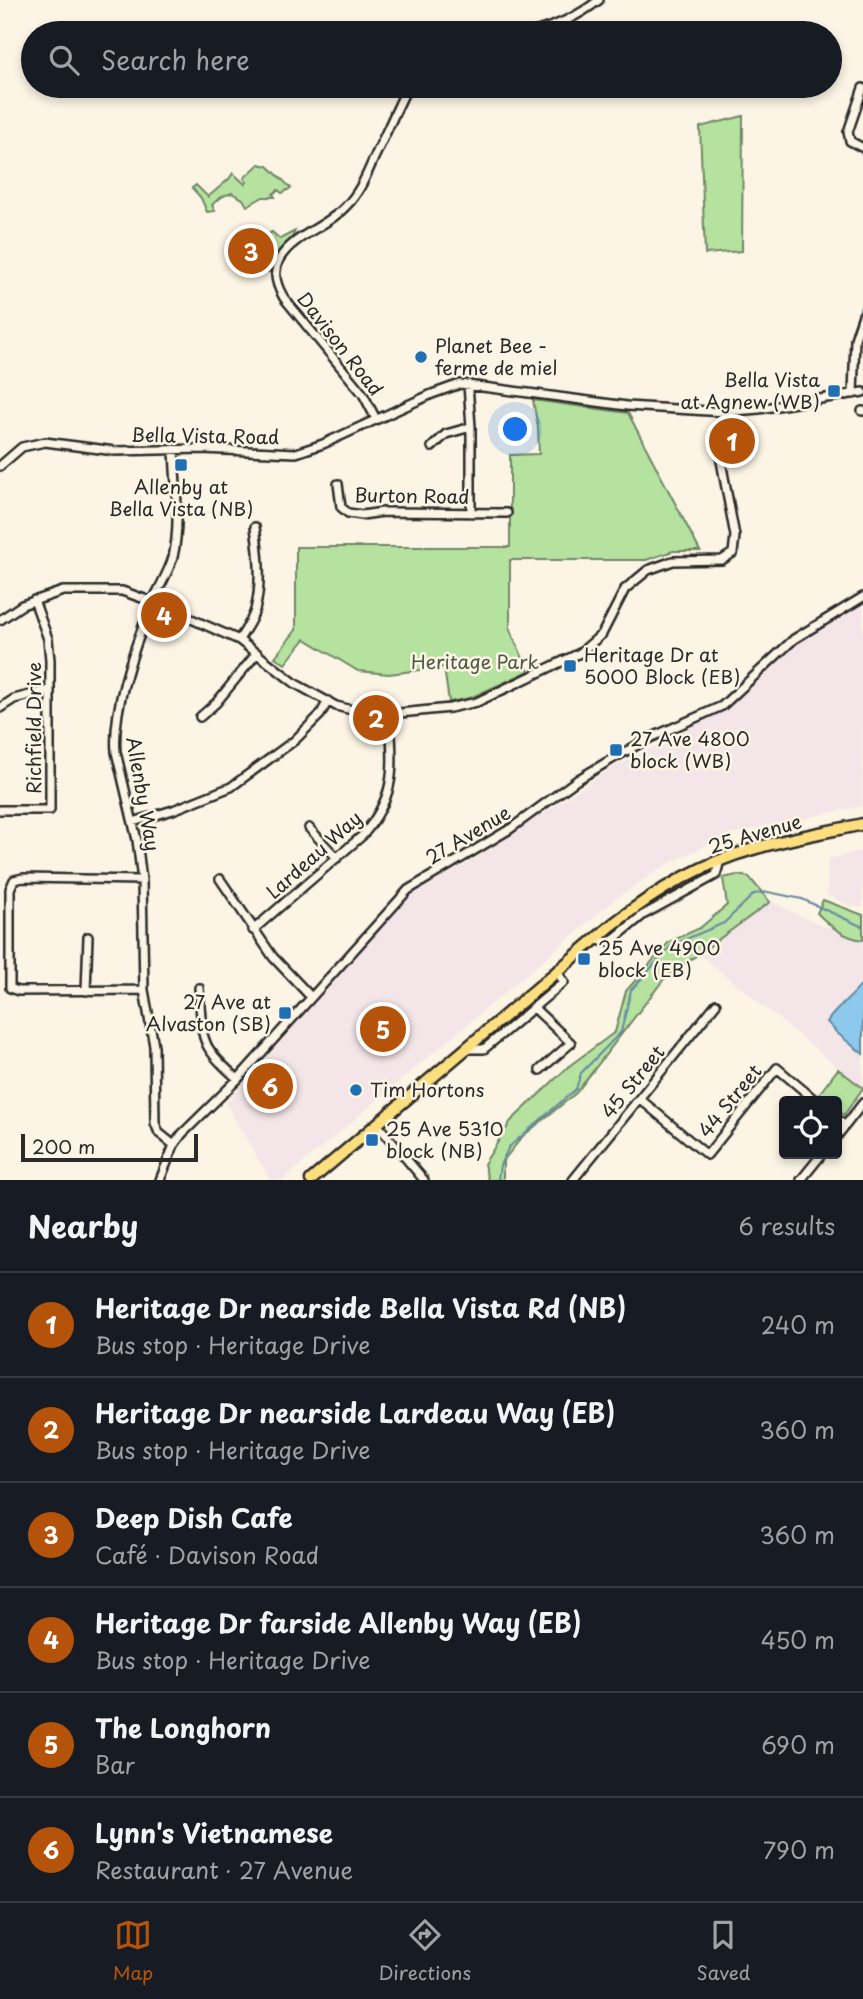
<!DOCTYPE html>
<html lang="en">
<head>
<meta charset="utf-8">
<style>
	:root { --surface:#171b24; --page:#20242c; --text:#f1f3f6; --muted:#9ea1a6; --line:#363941; --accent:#b45309 }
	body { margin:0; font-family:"Playpen Sans",sans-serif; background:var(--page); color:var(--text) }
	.controls { position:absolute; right:21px; bottom:21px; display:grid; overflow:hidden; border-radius:7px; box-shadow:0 4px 10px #0003 }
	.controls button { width:63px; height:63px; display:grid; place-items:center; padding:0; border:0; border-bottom:2px solid var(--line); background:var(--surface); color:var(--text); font:35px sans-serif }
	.scale { position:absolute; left:21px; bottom:18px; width:177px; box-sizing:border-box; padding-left:7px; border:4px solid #2b2b2b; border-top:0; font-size:19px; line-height:24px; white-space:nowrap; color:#2b2b2b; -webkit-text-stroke:5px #fcf5e5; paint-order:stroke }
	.you { position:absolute; left:516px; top:430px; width:24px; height:24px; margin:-18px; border:5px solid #fff; border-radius:50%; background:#1a73e8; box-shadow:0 0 0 10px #1a73e833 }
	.badge { display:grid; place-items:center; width:46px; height:46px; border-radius:50%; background:var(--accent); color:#fff; font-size:23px; font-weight:700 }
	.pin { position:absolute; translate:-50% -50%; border:4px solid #fff; box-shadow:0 2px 7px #0006 }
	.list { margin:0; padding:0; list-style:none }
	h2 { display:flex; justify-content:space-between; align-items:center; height:91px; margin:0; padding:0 28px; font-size:30px }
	h2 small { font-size:23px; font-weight:400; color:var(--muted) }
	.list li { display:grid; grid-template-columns:46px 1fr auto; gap:21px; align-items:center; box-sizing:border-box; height:105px; padding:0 28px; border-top:2px solid var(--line) }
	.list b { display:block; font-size:26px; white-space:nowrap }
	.list p { margin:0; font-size:23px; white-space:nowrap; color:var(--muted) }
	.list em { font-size:23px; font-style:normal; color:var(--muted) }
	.icon { flex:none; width:38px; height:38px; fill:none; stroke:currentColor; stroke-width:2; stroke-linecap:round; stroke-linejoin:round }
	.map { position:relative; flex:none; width:863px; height:1180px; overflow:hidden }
	.search { position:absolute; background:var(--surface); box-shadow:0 4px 10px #0003; left:21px; right:21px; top:21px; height:77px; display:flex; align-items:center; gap:18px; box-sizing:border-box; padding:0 24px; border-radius:38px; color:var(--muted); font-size:26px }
	.sheet { height:721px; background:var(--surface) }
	nav { display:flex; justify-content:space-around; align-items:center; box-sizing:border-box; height:98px; border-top:2px solid var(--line); background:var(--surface); font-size:19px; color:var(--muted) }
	nav a { display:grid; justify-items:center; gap:4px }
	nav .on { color:var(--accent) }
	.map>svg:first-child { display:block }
	.built { fill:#f4e6e8 }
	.green { fill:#b6e2a0; stroke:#708666; stroke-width:2 }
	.water { fill:#8cc9ec; stroke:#658a9f; stroke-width:2 }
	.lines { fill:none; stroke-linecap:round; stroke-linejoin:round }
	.stream { stroke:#658a9f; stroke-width:2 }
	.minor-casing { stroke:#2b2b2b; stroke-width:12 }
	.major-casing { stroke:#2b2b2b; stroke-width:15 }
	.minor { stroke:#fcf5e5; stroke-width:7 }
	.major { stroke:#fedf80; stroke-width:10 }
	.poi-dot { fill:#1f6fb2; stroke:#fcf5e5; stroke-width:2.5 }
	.labels { text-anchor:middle; stroke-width:5; stroke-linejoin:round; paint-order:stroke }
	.street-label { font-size:19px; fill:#2b2b2b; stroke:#fcf5e5 }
	.poi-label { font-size:19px; fill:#2b2b2b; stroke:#fcf5e5; text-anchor:start }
	.park-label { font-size:19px; fill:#4e5948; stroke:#fcf5e5 }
</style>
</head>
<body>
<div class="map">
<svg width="863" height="1180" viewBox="0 0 863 1180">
	<rect width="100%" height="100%" fill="#fcf5e5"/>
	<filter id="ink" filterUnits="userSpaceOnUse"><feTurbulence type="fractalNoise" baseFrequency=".0143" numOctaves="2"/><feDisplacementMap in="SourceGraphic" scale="14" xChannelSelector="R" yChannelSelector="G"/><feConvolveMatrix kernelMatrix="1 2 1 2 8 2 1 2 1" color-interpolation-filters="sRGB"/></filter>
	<g filter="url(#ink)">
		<!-- built -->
		<path class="built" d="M863,600V806L731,834L679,858L657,871L617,898L283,1180H270L226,1104L410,895L468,863L613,767L679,734L727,705L780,654L818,624Z
			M863,850V908L850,906L827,895L828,859Z
			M770,901L823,926L863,934V1088L699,954Z"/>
		<!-- green -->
		<path class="green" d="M743,116L742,251L705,254L700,127Z
			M259,164L268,166L291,188L282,193L278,190L273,194L275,197H263L247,206L243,199L232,193C224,195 218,198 212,205L215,211L207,212L201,198L192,188L196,185L208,197L229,179L233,173L245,184L247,182L244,178Z
			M295,231C290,246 275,252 269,272L261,270L251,262L253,259L257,261L264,253L257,246L258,239L272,232L280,239Z
			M533,400L628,413L700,551H673L646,560H510V630L529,671L470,698L449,702L444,667L389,674L358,671L305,639L285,664L275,657L296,630V547H510V455L539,454L538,428Z
			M737,875L749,877L770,902L664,979L576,1093L523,1136L503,1161V1180H488L484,1164L511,1121L569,1066L615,1032L626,991L669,942L700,928L727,905L723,878Z
			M823,900L863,915V940C843,937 831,927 817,913Z
			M838,1069L863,1088L844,1115L837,1109V1101H827L819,1094Z"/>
		<!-- water -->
		<path class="water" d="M863,982V1054L837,1033L827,1022C837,1006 854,997 863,982Z"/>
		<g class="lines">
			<!-- stream -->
			<path class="stream" d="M852,331L863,301
				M498,1180L500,1165L509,1147L576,1089L581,1073L621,1032L631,990L672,945L724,923L754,894L768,892L802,899L863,927"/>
			<!-- minor casing -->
			<g class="minor-casing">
				<path id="minor" d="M530,33C557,26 577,17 599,0
					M863,88L848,132L850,141L863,148
					M468,384L471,427V513
					M853,394L855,339L863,315
					M862,411H863
					M376,419L363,394L284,298C276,285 272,272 280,258C295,234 329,226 347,205C361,191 368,171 376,154C387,131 397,108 408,86
					M432,447L446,434L471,427
					M0,466L22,447L45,442L115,451L202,449L296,453L323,444L432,394L460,384L627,406L724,412L759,409L863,392
					M338,484L341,507L348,513L362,515L383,512L507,513
					M0,620L22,605L63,591H122L153,602L239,640L296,684L336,706L356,711L390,714L450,708L477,702L580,653L602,634L625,589L648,570L673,561L722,560L733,553L735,536L721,461L724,412
					M239,640C244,631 252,621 255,610C262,584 259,554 255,527
					M0,708L14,699L49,690
					M200,717L216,703L257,653
					M0,810H50V660L48,639L34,600
					M133,822L173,810L231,787L295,740L320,715L328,701
					M309,828L337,858
					M220,879L273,957L311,997
					M142,880L23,878L14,880L10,889V988L18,991L144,990
					M253,930L363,835C399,792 392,766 390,714
					M595,940L610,942L643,915L716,875L719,864
					M199,988C203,1039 197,1044 238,1079
					M86,991L88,937
					M533,1007L571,1043L540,1070
					M466,1049H484L564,982L557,972
					M640,1099L707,1155L777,1068L816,1101
					M837,1119L845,1126
					M377,1124L424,1180
					M837,1136L863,1103
					M174,1145L159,1133L155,1123L154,1046L144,990L142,880L137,840L116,752C112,707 136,642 153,601C159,587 169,572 173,557C181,523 175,483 174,449
					M160,1180L174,1145L182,1134L238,1079L408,890L510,829L577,780L612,759L650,738L722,706L794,639L863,597
					M573,1180L716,1004
					M801,1180L822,1154"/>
			</g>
			<!-- major casing -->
			<g class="major-casing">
				<path id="major" d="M311,1180L612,925C655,891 700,864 753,849C789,838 826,832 863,824"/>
			</g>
			<!-- minor -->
			<use href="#minor" class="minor"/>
			<!-- major -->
			<use href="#major" class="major"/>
		</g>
	</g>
	<!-- markers -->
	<g class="poi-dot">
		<circle cx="421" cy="357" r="7"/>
		<rect x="827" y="384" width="14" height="14" rx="3.5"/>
		<rect x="174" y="458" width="14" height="14" rx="3.5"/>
		<rect x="563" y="659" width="14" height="14" rx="3.5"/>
		<rect x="609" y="743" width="14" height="14" rx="3.5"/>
		<rect x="577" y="952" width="14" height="14" rx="3.5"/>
		<rect x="278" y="1006" width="14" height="14" rx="3.5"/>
		<circle cx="356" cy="1090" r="7"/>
		<rect x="365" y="1133" width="14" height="14" rx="3.5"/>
	</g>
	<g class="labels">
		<!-- street labels -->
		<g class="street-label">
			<text transform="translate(340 344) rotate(52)" y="7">Davison Road</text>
			<text transform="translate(205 436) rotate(1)" y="7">Bella Vista Road</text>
			<text transform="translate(412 496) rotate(1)" y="7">Burton Road</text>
			<text transform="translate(34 728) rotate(-90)" y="7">Richfield Drive</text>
			<text transform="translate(143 794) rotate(80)" y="7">Allenby Way</text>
			<text transform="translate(755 834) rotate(-16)" y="7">25 Avenue</text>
			<text transform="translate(468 835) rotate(-31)" y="7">27 Avenue</text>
			<text transform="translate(314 855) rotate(-42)" y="7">Lardeau Way</text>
			<text transform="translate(633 1082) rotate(-51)" y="7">45 Street</text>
			<text transform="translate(730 1101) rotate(-51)" y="7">44 Street</text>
		</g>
		<!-- poi labels -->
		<g class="poi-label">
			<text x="435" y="353">Planet Bee -<tspan x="435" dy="22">ferme de miel</tspan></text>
			<text x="820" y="387" text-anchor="end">Bella Vista<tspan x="820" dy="22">at Agnew (WB)</tspan></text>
			<text x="181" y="494" text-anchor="middle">Allenby at<tspan x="181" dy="22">Bella Vista (NB)</tspan></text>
			<text x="584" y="662">Heritage Dr at<tspan x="584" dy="22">5000 Block (EB)</tspan></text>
			<text x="630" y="746">27 Ave 4800<tspan x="630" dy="22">block (WB)</tspan></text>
			<text x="598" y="955">25 Ave 4900<tspan x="598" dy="22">block (EB)</tspan></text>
			<text x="271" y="1009" text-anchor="end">27 Ave at<tspan x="271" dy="22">Alvaston (SB)</tspan></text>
			<text x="370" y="1097">Tim Hortons</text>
			<text x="386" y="1136">25 Ave 5310<tspan x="386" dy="22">block (NB)</tspan></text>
		</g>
		<!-- park labels -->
		<g class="park-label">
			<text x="475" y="669">Heritage Park</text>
		</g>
	</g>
</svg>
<div class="controls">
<button><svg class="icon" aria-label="locate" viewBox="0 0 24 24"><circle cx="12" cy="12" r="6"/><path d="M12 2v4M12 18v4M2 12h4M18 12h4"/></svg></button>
</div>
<div class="scale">200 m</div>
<div class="you"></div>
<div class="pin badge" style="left:732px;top:441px">1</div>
<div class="pin badge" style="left:376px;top:718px">2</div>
<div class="pin badge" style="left:251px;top:251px">3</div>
<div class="pin badge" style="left:164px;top:615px">4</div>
<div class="pin badge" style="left:383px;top:1029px">5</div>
<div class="pin badge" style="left:270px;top:1086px">6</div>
<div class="search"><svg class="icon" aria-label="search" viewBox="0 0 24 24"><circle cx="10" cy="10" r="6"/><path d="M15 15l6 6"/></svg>Search here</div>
</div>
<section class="sheet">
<h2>Nearby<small>6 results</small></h2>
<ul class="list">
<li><span class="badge">1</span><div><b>Heritage Dr nearside Bella Vista Rd (NB)</b><p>Bus stop · Heritage Drive</p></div><em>240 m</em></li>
<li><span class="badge">2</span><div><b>Heritage Dr nearside Lardeau Way (EB)</b><p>Bus stop · Heritage Drive</p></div><em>360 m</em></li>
<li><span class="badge">3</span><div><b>Deep Dish Cafe</b><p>Café · Davison Road</p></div><em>360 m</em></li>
<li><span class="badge">4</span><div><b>Heritage Dr farside Allenby Way (EB)</b><p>Bus stop · Heritage Drive</p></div><em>450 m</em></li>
<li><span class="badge">5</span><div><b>The Longhorn</b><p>Bar</p></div><em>690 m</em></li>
<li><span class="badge">6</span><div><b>Lynn's Vietnamese</b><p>Restaurant · 27 Avenue</p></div><em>790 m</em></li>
</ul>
</section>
<nav>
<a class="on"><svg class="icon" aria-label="map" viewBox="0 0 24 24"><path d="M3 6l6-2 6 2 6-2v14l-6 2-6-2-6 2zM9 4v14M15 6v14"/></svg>Map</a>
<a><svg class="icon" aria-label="directions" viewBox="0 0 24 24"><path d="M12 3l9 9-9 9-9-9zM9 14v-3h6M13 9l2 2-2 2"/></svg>Directions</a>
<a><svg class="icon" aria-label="saved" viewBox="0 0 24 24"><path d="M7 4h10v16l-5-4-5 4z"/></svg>Saved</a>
</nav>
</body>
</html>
